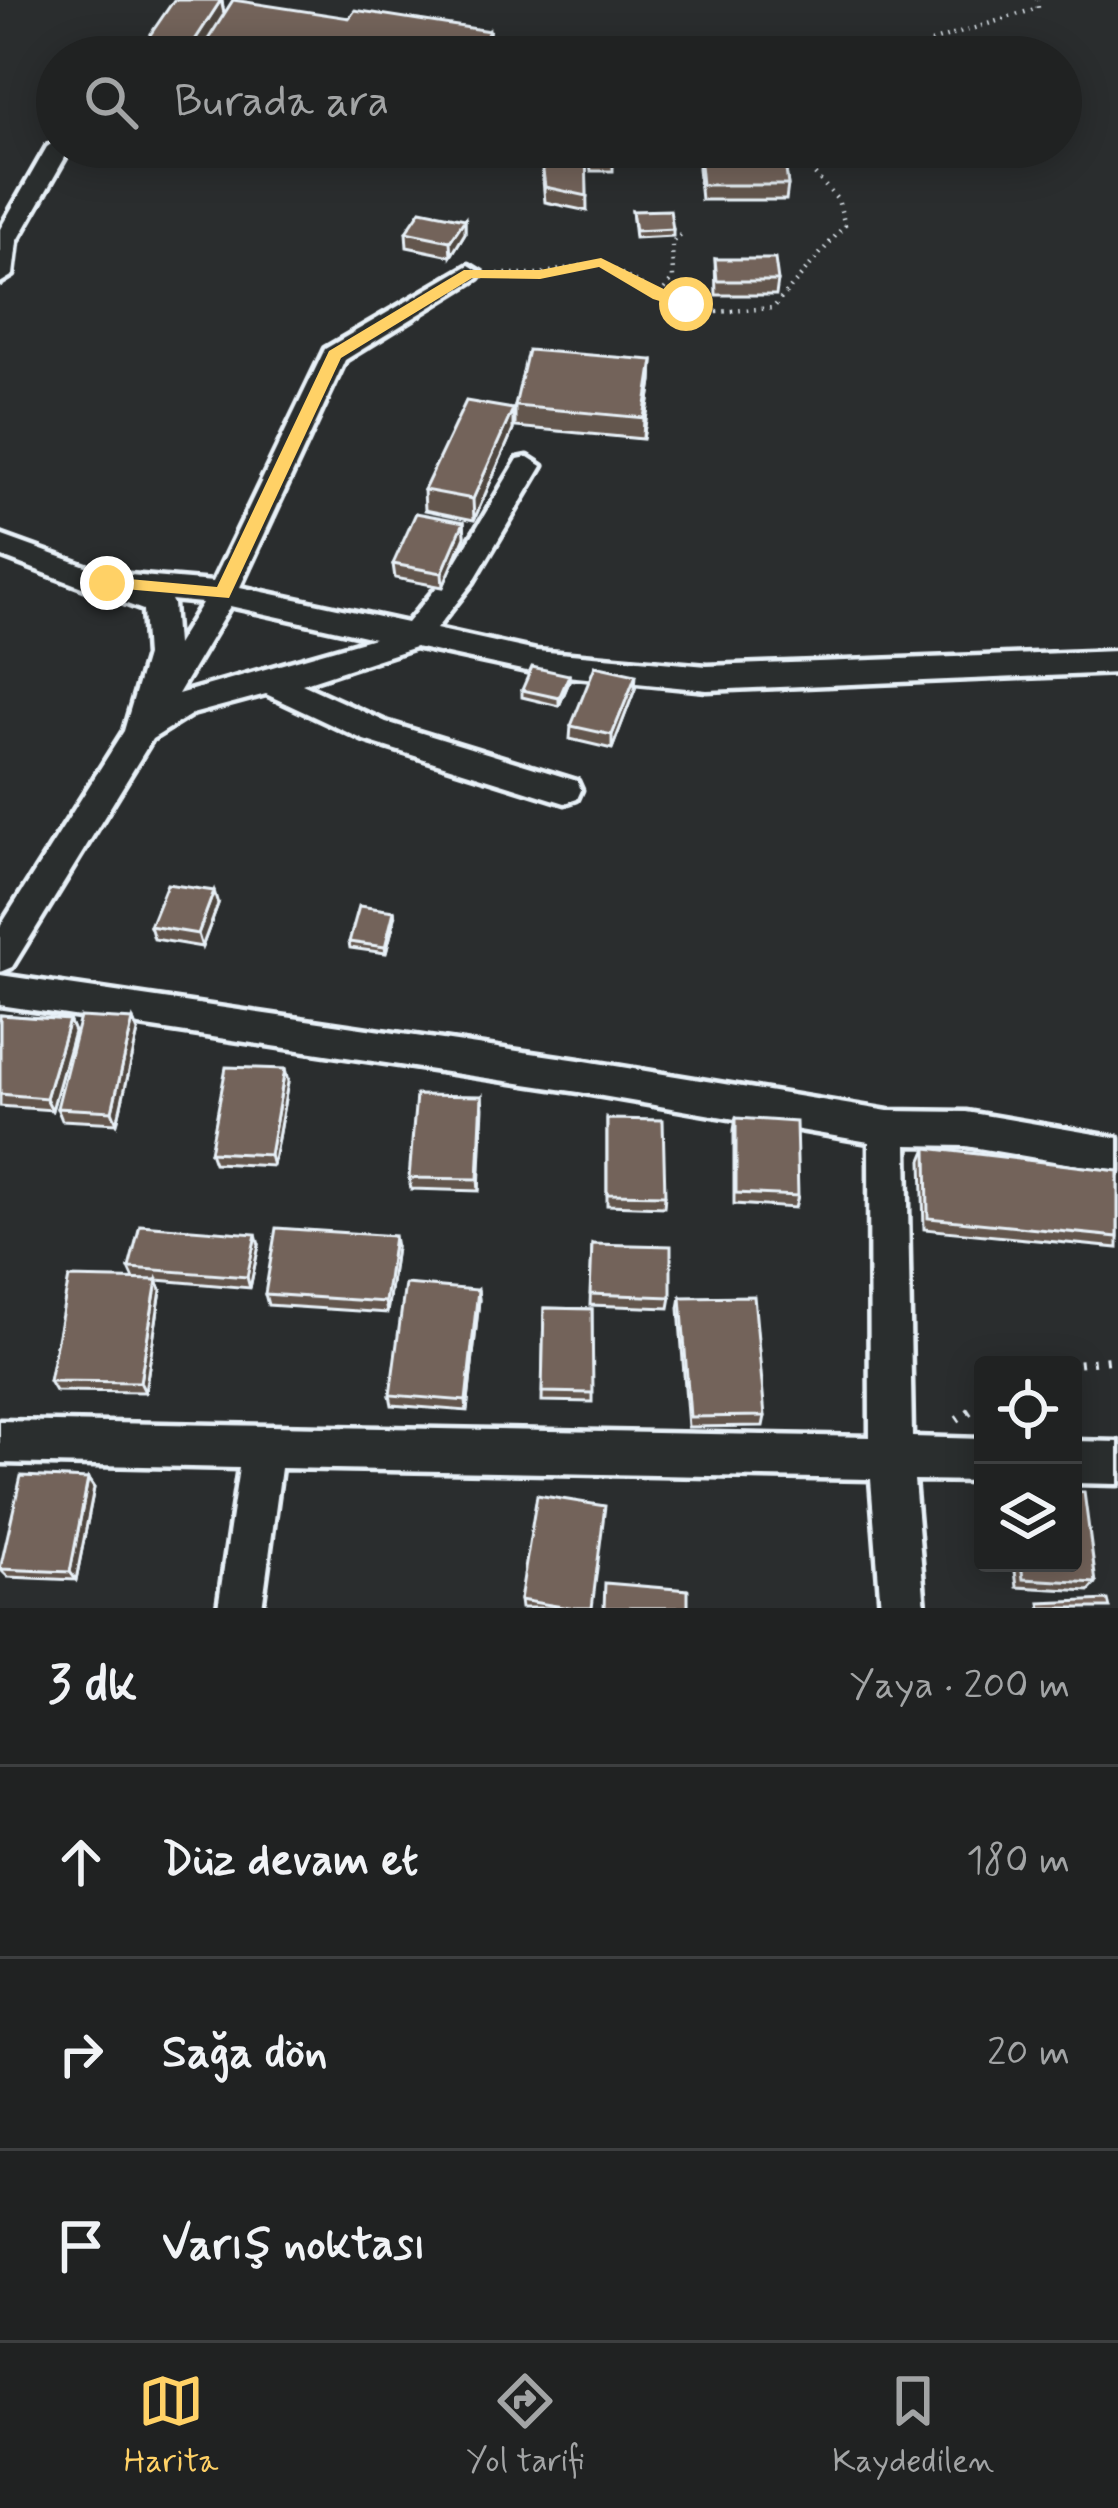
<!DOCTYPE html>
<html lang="tr">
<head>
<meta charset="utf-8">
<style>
	:root { --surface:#202222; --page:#282a2a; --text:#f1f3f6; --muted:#a2a4a5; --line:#3d3f40; --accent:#ffd166 }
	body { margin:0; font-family:Mynerve,sans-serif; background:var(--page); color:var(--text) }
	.controls { position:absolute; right:36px; bottom:36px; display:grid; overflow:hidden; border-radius:12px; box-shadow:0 6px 30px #0003 }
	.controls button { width:108px; height:108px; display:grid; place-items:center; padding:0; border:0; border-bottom:3px solid var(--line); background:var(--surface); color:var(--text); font:60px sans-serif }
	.stop { position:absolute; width:36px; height:36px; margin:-27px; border:9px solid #ffd166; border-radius:50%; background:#fff }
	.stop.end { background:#ffd166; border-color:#fff; box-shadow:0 3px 12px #0008 }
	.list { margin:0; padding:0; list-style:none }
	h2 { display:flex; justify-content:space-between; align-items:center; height:156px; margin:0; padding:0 48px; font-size:51px }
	h2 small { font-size:39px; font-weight:400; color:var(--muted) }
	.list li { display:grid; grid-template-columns:78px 1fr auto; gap:36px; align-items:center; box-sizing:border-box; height:192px; padding:0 48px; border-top:3px solid var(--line) }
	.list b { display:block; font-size:45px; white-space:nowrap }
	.list em { font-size:39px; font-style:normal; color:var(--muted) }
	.icon { flex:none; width:66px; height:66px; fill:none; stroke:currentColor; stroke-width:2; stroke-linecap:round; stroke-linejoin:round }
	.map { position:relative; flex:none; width:1118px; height:1608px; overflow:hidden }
	.search { position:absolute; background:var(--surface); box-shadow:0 6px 30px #0003; left:36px; right:36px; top:36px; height:132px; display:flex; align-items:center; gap:30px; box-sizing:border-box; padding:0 42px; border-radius:66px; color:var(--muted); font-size:45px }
	.sheet { height:732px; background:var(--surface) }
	nav { display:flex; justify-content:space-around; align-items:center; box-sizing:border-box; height:168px; border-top:3px solid var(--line); background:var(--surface); font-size:33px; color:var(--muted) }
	nav a { display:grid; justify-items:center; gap:6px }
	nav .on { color:var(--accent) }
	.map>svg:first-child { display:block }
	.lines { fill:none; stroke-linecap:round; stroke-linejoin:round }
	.minor-casing { stroke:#e8f1f8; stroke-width:9 }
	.path-far1 { stroke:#e8f1f8; stroke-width:4.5; stroke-dasharray:1.5 6; stroke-linecap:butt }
	.path { stroke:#e8f1f8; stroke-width:8; stroke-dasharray:3 10; stroke-linecap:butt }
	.minor { fill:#2a2d2e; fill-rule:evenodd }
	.wall { fill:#63564d; stroke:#e8f1f8; stroke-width:3 }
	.shaded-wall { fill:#50463f; stroke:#e8f1f8; stroke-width:3 }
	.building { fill:#73645a; stroke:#e8f1f8; stroke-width:3 }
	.route { fill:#ffd166 }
</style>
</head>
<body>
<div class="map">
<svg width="1118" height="1608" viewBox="0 0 1118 1608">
	<rect width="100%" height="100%" fill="#2a2d2e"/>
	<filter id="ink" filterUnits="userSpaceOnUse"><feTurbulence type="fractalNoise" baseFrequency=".00833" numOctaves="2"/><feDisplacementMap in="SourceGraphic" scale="24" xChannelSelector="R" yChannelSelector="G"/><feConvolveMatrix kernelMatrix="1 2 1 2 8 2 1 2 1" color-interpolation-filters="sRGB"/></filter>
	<g filter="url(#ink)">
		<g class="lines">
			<!-- minor casing -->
			<g class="minor-casing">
				<path id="minor" d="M57,140V147H71L17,242L13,275L0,283V229L47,147Z
					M469,265L482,273L478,278L345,360L240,587L407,623L453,568L518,459L528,457L542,466L473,582L436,629L536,651L707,666L1118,651V673L707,690L536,673L415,647L302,684L386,722L577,781L581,790L577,799L565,803L364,740L266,694L192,714L152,739L12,967L0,972V927L124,731L146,656L143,610L0,556V535L105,573L213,582L325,349ZM171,600L202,603L176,645L173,604ZM230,606L374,638L178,694Z
					M0,975L579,1060L888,1111L966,1112L1118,1138V1172L966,1146L907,1145L912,1437L983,1439V1481L914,1480L925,1608H881L871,1479L281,1468L262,1608H218L239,1468L0,1463V1421L870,1437L869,1142L579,1092L0,1005Z
					M1073,1441L1118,1442V1484L1073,1483Z"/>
			</g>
			<!-- path-far1 -->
			<path class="path-far1" d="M905,57L937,40L1038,8L1037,0
				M498,274H540L601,262L659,296L673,279L672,242L685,231
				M659,296L716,312L773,308L845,225L838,200L801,159L802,147"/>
			<!-- path -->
			<path class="path" d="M1066,1365L1118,1359
				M957,1420L983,1402"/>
			<!-- minor -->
			<use href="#minor" class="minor"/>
		</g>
		<!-- wall -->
		<path class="wall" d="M222,0L224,14L349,18L489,31L490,51L486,57H135Z
			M565,35L566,53L537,54V36Z
			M540,147L586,148L587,211L545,202Z
			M588,147H783L788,185L786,200H701L698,168L699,154H711L712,148L613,151V171H591Z
			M632,211L673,229V236L635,238Z
			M465,219V233L451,256L407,247L406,232Z
			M715,259L778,281L776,295H716Z
			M653,360L652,381L643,439L515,427V406Z
			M513,409V430L474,520L425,510L424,490Z
			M464,522L465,536L443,587L395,578L393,564Z
			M569,675V682L559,706L522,697V690Z
			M635,689L612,749L570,739L571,726Z
			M218,904L202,947L154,939L150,926Z
			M394,911L395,918L386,953L350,948L349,942Z
			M0,1015L69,1020L74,1032L52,1110L0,1106Z
			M133,1020L138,1032L117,1123L62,1120L57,1108Z
			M288,1082L273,1166L214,1163L210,1152Z
			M482,1096L479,1191L411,1189L409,1178Z
			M736,1118L798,1196L795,1208L734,1204V1130Z
			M607,1119L665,1195L664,1207L607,1205Z
			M927,1148L1118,1171V1248L924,1229L922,1160Z
			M592,1244L671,1297L669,1308L590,1305Z
			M259,1245L250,1288L157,1280L161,1290L145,1392L55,1391L49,1381L134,1279L129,1268Z
			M396,1247L387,1313L268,1305L265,1294Z
			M478,1290L479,1300L467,1411L392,1405L390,1395Z
			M681,1297L765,1416L763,1426L688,1427L679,1308Z
			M544,1308L592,1309V1402L542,1401Z
			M88,1479L94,1488L76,1580L8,1577L0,1569Z
			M1014,1563H1073L1096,1583L1089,1591L1017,1587Z
			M520,1600L592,1608H521Z"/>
		<!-- shaded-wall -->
		<path class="shaded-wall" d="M221,0L225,18L201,57H184Z
			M489,31L490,51L486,57H474Z
			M465,219V233L451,256L450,241Z
			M653,360L652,381L643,439L644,418Z
			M513,409V430L474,520L473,499Z
			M464,522L465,536L443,587L442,573Z
			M569,675V682L559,706V698Z
			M636,675L635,689L612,749V735Z
			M214,891L218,904L202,947L198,934Z
			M394,911L395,918L386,953L385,947Z
			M69,1020L74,1032L52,1110L46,1098Z
			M133,1020L138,1032L117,1123L112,1111Z
			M285,1069L288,1082L273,1166L270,1155Z
			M482,1096L483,1108L479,1191L478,1179Z
			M256,1234L259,1245L250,1288L247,1277Z
			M394,1236L396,1247L387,1313L385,1302Z
			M157,1280L161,1290L145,1392L140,1382Z
			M478,1290L479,1300L467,1411L466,1401Z
			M88,1479L94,1488L76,1580L70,1572Z"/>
		<!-- building -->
		<path class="building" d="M174,0H221L184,57H135Z
			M233,0L349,18L355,10L489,31L474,57H464L395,44L388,57H197Z
			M565,35L566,46L537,47V36Z
			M540,147L586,148L587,196L545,187Z
			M590,147H613V157H591Z
			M712,147H741L742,154H713Z
			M742,147H783L788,185H702L699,154H743Z
			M421,210L465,219L450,241L406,232Z
			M670,210L673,229L635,231L632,211Z
			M715,259H775L778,281H717Z
			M528,350L653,360L644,418L515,406Z
			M466,401L513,409L473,499L424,490Z
			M416,513L464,522L442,573L393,564Z
			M595,666L636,675L612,735L571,726Z
			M532,667L569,675L559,698L522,690Z
			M167,884L214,891L198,934L150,926Z
			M359,906L394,911L385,947L349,942Z
			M0,1015L69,1020L46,1098L0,1094Z
			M80,1017L133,1020L112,1111L57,1108Z
			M226,1067L285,1069L270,1155L210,1152Z
			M416,1095L482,1096L478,1179L409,1178Z
			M736,1118L796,1122L798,1196L736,1193Z
			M607,1119L663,1120L665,1195L607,1194Z
			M927,1148L1118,1171V1237L928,1218Z
			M140,1225L256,1234L247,1277L129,1268Z
			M276,1228L394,1236L385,1302L265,1294Z
			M592,1244L671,1246V1297L590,1294Z
			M69,1278L157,1280L140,1382L49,1381Z
			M405,1284L478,1290L466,1401L390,1395Z
			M754,1296L765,1416L690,1417L681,1297Z
			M544,1308L592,1309L593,1393L542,1392Z
			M21,1476L88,1479L70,1572L0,1569Z
			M1073,1492H1084L1096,1583L1023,1579L1021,1563H1073Z
			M537,1495L605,1506L592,1608H569L520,1600Z
			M605,1583L688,1590V1608H604Z
			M1108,1600L1110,1608H1041L1040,1603Z"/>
	</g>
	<!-- route -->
	<path class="route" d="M601,258L694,304L686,309L653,299L599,267L540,279L472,278L341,358L229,598L101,587L98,583L107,577L217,587L329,351L464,270H540Z"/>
</svg>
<div class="controls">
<button><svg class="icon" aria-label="locate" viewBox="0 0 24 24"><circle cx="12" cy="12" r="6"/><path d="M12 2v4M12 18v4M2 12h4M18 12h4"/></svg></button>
<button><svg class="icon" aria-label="layers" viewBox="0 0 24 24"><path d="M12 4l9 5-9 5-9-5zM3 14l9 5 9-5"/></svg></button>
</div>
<div class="stop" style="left:686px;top:304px"></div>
<div class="stop end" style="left:107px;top:583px"></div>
<div class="search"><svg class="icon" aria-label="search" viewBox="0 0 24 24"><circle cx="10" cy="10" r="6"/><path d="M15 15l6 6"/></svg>Burada ara</div>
</div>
<section class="sheet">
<h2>3 dk<small>Yaya · 200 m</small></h2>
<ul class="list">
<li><svg class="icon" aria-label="ahead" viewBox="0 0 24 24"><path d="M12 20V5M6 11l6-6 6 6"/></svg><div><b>Düz devam et</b></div><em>180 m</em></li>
<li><svg class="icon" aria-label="right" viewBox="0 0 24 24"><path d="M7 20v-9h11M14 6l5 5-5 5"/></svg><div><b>Sağa dön</b></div><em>20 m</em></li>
<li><svg class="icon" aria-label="arrive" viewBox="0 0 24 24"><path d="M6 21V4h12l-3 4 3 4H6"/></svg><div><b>Varış noktası</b></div></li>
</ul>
</section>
<nav>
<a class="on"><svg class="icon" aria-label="map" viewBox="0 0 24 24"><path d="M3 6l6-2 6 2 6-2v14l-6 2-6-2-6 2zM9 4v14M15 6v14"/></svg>Harita</a>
<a><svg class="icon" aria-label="directions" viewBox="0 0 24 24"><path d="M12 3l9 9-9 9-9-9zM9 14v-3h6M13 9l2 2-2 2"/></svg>Yol tarifi</a>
<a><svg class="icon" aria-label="saved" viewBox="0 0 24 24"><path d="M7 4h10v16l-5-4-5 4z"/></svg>Kaydedilen</a>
</nav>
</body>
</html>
